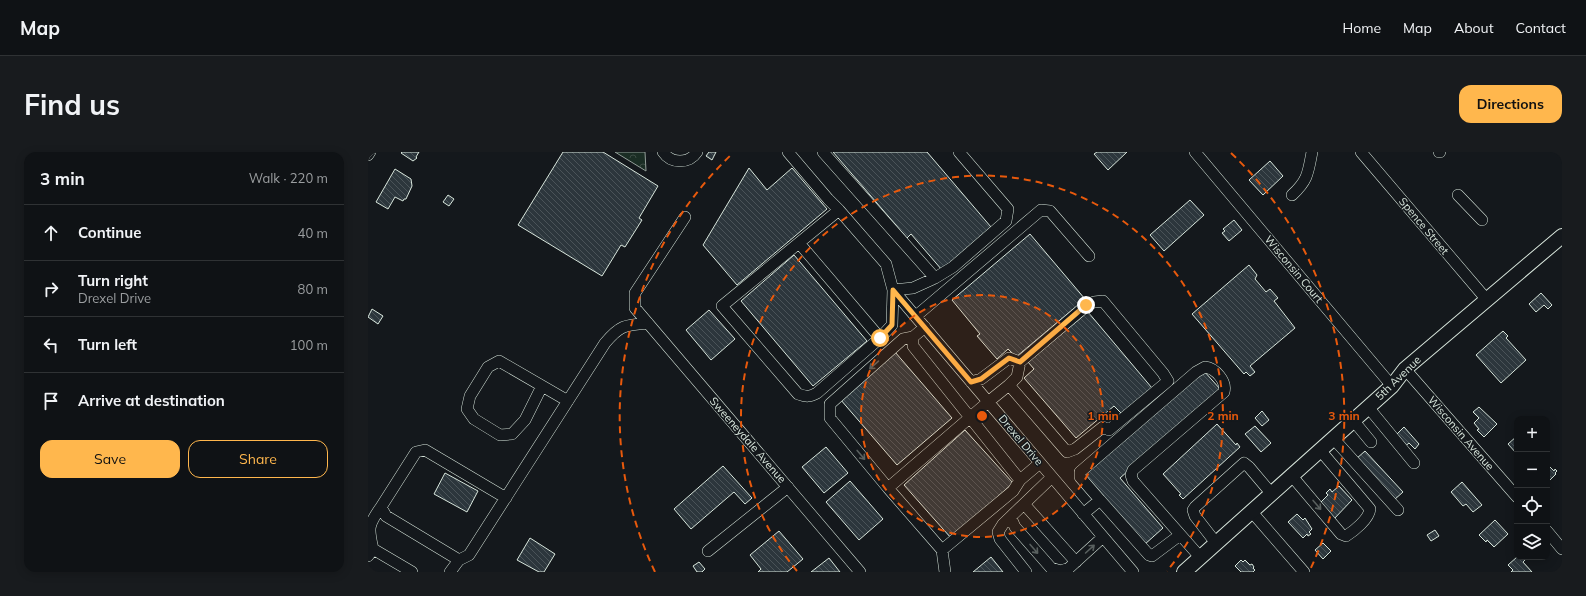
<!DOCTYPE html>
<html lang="en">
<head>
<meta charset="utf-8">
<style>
	:root { --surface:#0f1215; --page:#181b1e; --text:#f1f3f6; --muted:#9b9ea0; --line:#2f3234; --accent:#ffb74d }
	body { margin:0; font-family:Mulish,sans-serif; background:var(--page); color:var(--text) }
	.controls { position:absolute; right:12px; bottom:12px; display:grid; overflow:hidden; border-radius:8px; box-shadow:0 2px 10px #0003 }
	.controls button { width:36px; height:36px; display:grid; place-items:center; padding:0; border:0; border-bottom:1px solid var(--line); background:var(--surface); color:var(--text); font:20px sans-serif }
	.stop { position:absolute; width:12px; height:12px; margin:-9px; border:3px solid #ffb74d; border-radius:50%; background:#fff }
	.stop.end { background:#ffb74d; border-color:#fff; box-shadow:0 1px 4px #0008 }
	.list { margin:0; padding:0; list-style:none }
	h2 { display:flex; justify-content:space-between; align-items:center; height:52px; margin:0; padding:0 16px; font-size:17px }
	h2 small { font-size:13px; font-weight:400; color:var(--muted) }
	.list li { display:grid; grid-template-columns:26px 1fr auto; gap:12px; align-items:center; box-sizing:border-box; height:56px; padding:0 16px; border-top:1px solid var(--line) }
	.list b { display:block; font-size:15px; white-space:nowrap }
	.list p { margin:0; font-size:13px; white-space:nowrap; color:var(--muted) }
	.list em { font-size:13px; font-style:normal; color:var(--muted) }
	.actions { display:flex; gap:8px; padding:12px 16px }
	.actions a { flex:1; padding:9px 0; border:1px solid var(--accent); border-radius:12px; text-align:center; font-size:14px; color:var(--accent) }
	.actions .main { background:var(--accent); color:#111 }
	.icon { flex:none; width:22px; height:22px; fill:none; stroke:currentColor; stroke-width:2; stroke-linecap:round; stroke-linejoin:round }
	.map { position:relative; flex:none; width:1194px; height:420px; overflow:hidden; border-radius:12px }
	header { display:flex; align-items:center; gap:24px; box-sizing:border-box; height:56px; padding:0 20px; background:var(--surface); border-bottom:1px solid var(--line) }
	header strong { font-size:19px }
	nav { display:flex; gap:22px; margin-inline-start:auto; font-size:14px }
	.intro { display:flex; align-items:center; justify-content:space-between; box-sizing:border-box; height:96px; padding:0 24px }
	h1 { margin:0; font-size:28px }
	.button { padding:10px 18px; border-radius:12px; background:var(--accent); color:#111; font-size:14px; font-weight:700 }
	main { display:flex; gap:24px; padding:0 24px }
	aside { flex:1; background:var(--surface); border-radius:12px; box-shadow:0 2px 10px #0003 }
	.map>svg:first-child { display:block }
	.forest { fill:url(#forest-crowns); stroke:#939e99 }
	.building { fill:url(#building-back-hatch); stroke:#d8e6dc }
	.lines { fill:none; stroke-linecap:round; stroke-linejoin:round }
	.minor-casing { stroke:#d8e6dc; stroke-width:12 }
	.major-casing { stroke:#d8e6dc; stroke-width:16 }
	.minor { stroke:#14181c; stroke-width:11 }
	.major { stroke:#14181c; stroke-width:14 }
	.oneway { stroke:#59605f }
	.route { stroke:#ffb74d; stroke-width:5 }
	.ring { fill:none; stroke:#e8590c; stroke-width:2; stroke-dasharray:7 5 }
	.labels { text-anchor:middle; stroke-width:3; stroke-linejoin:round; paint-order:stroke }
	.street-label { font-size:11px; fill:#d8e6dc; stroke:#14181c }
	.centre { fill:#e8590c; stroke:#14181c; stroke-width:2 }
	.ring-label { font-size:12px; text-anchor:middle; font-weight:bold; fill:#e8590c; stroke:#14181c; stroke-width:3; stroke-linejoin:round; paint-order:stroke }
</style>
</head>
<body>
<header>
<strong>Map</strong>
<nav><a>Home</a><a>Map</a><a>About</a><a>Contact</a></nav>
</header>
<div class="intro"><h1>Find us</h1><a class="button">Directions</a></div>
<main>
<aside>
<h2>3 min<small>Walk · 220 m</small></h2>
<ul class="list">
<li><svg class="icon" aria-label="ahead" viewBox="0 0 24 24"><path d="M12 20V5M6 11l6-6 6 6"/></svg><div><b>Continue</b></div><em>40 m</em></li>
<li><svg class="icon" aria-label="right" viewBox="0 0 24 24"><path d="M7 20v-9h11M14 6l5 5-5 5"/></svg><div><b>Turn right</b><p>Drexel Drive</p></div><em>80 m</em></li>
<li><svg class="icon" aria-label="left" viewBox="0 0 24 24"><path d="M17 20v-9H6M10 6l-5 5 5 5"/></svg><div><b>Turn left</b></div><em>100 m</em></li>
<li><svg class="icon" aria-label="arrive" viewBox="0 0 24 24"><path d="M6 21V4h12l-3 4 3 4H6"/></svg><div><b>Arrive at destination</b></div></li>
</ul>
<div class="actions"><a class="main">Save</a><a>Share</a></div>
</aside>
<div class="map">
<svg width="1194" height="420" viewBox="0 0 1194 420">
	<defs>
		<pattern id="forest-crowns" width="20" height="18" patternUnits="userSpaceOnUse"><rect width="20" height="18" fill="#1a2d24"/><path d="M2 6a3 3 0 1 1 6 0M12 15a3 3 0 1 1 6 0" fill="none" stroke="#3b4b43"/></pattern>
		<pattern id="building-back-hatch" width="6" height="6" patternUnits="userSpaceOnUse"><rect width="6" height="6" fill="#2c363c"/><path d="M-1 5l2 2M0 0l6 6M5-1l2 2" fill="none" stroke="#4a5358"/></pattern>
	</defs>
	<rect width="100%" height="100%" fill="#14181c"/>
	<!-- forest -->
	<path class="forest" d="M247,0H277L278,19Z"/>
	<!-- building -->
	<path class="building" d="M34,0H51L48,5L49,6L45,9L33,1Z
		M195,0H235L290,34L271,66L274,68L257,95L253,93L234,124L150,73Z
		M341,0H348L344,8L338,4Z
		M465,0H559L623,75L574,118L543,82L539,86Z
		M729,0H759L740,18L726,2Z
		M902,9L915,24L895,43L881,28Z
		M381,16L399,38L424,16L459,57L369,133L335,93Z
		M27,17L43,27L44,34L38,47H36L35,49L27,45L20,57L8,50Z
		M80,43L86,47L81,54L75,50Z
		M822,48L836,63L796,99L782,83Z
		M866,68L874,78L861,89L854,81L857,79L855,77Z
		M662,82L717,147L648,205L640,197L629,207L609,184L612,182L584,148Z
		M426,103L499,189L445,234L373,149Z
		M881,113L889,123L887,127L898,140L902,137L910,146L906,149L927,176L882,214L887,220L882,224L878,220L876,222L824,162Z
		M1173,141L1184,153L1180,157L1176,153L1168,160L1161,152Z
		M4,157L15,164L10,172L0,165Z
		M341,158L367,187L343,208L318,178Z
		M720,160L784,236L754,262L746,254L708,286L656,226L666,217L660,210Z
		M1135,179L1140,184L1138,186L1158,208L1133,231L1108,203Z
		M527,200L584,266L529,313L472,247Z
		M835,218L853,238L752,326L795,376L776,393L715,322Z
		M1111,255L1129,272L1116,285L1109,278L1111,277L1106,271L1111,266L1105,260Z
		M894,259L901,268L894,274L887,266Z
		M849,272L868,293L869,291L872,295L815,347L811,343L813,342L795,322Z
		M887,274L903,291L893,300L877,282Z
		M1036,275L1051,292L1047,297L1041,291L1035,296L1026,285Z
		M597,278L645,331L583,386L536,333Z
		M1149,284V302L1140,292Z
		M458,295L480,321L456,341L434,315Z
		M997,299L1035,340L1026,348L988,307Z
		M1179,312L1186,319L1187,317L1189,319L1187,321L1188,322L1179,331Z
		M355,314L384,346L377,352L366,340L323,377L306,357Z
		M77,321L110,339L99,360L66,342Z
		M482,329L515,367L491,388L458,350Z
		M1094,330L1114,353L1105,360L1098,352L1095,354L1083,340Z
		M971,334L984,348L965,368L950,353L960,343L958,341L962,337L964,340Z
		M929,362L935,368L937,366L944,377L941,380L943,382L940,384L939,382L935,386L920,370Z
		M1127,368L1140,382L1126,395L1119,388L1118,390L1111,383Z
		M1067,378L1071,384L1063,389L1059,383Z
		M411,379L435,407L419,420H390L393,417L382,403Z
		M162,386L187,402L176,420H171L149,408Z
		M955,391L963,399L955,407L947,398Z
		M623,405L635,420H605Z
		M1149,405H1156L1158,407L1155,410L1164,420H1143L1145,418L1140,413Z
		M461,406L472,420H443Z
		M873,408L875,410L877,408L882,413L884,412L886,415L885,416L887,418L885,420H873L867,414Z
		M331,410L337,417L334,420H329L325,414Z"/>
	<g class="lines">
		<!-- minor casing -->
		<g class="minor-casing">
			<path id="minor" d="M295,0C303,12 321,12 329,0
				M420,0L460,47L471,58
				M455,0L567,126L585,115L638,69L640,57L591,0
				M827,0L1024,234
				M993,0L1119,148
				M1071,0H1072
				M0,3L2,0
				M924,43C940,28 940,21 944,0
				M1090,43L1114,68
				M471,58L518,112L525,138L524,173L512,186L449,241C442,245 438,245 430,242L354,154Z
				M317,65L267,141V156L492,420
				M431,91L512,186
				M525,138L765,420
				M525,138L545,136L567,126
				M548,164L673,58L682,59L721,104
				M557,175L545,185L535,187L462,252V266L520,336L574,398L645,339L652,328L672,311
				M545,185V194L652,328
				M1037,217L1149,345
				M641,233L649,225L652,210
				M174,234L157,268L144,282L132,283L106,267L99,257L102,244L120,215L131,209L200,249
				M1000,255L1046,311
				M985,268L1003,290
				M965,286L1030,358
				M923,323L973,382L978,384C986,379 1001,367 1002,357L952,298
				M520,336L620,250L641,233L699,300L707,297L735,275L741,278L800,229L795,221L735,149L726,150L719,153L652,210L641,206L613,227L603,230
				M138,346L57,298L48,300L13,355L18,364L91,408L101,403L237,191C252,173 257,173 280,171
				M732,348L781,403L784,404L812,383
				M656,352L708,410
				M883,359L936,420
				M715,362L732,348L712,325V320L828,220L837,215C847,216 859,229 856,240L765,318L763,323L765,329L832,405
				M643,366L647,375L683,416L693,419L701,416L735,385
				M1179,379L1194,397
				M848,391L827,364L825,358L827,355L876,311L881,315L903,341
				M5,397L44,420
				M574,398L577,420
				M340,399L420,335
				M0,404L5,397C0,376 0,373 13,355
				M82,420L91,408
				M658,420L632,387L630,380L635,372L684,325"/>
		</g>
		<!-- major casing -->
		<g class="major-casing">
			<path id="major" d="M816,420L1024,234L1037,217L1194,84"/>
		</g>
		<!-- minor -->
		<use href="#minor" class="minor"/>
		<!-- major -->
		<use href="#major" class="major"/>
	</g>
	<!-- one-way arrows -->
	<defs><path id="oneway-shaft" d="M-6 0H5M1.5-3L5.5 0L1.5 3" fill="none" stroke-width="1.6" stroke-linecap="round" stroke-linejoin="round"/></defs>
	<g class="oneway">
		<use href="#oneway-shaft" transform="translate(506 213) rotate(139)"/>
		<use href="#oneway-shaft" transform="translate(493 303) rotate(50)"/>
		<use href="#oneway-shaft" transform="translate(949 353) rotate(49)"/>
		<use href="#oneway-shaft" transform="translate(666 397) rotate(49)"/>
		<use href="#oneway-shaft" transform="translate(722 397) rotate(-42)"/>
	</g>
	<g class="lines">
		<!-- route -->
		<path class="route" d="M512,186L524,173L525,138L603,230L613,227L641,206L652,210L718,153"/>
	</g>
	<!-- distance rings -->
	<circle cx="614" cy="264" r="121" fill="#e8590c" fill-opacity=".12"/>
	<g class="ring">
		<circle cx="614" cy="264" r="121"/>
		<path d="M429 419A241 241 0 1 1 799 419"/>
		<path d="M287 420A362 362 0 0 1 365 1M863 1A362 362 0 0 1 941 420"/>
	</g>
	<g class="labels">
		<!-- street labels -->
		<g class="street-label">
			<text transform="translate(1056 74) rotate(50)" y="4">Spence Street</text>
			<text transform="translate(926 117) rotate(50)" y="4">Wisconsin Court</text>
			<text transform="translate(1030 226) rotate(-44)" y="4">5th Avenue</text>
			<text transform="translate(1093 281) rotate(49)" y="4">Wisconsin Avenue</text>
			<text transform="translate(380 288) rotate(49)" y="4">Sweeneydale Avenue</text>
			<text transform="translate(653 288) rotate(50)" y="4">Drexel Drive</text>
		</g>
	</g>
	<circle cx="614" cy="264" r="6" class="centre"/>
	<g class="ring-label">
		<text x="735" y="268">1 min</text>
		<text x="855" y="268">2 min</text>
		<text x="976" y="268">3 min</text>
	</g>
</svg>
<div class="controls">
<button>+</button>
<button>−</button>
<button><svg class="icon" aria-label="locate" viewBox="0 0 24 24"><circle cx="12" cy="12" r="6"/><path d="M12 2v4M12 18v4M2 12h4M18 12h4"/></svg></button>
<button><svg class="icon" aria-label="layers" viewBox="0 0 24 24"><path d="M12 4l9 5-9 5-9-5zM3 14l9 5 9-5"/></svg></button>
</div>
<div class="stop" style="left:512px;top:186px"></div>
<div class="stop end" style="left:718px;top:153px"></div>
</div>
</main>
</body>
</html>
